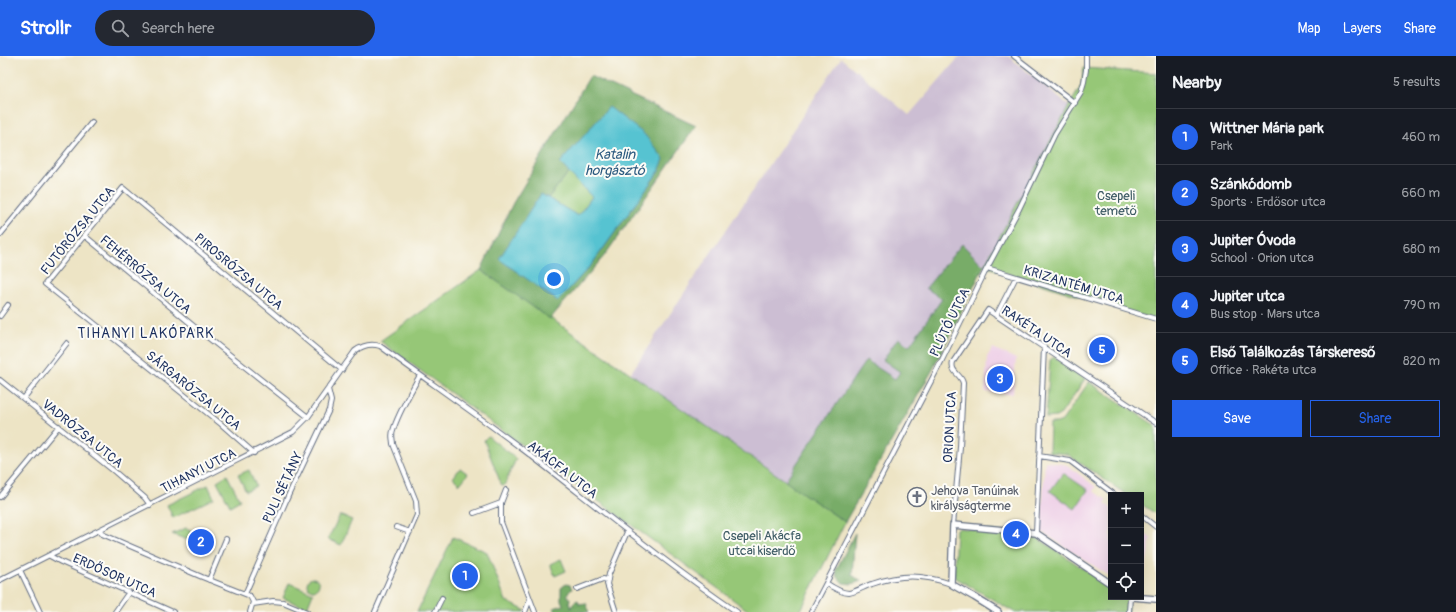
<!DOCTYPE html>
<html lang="en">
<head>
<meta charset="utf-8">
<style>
	:root { --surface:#171b24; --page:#242831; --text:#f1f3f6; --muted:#9ea1a6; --line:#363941; --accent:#2563eb }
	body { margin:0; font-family:Pangolin,sans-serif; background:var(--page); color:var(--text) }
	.controls { position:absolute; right:12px; bottom:12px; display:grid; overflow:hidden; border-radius:0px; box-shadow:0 4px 16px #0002 }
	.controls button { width:36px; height:36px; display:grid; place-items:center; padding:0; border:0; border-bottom:1px solid var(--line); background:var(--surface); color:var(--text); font:20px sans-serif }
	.you { position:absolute; left:554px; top:223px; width:14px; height:14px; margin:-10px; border:3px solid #fff; border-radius:50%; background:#1a73e8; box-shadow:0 0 0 6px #1a73e833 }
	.badge { display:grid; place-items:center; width:26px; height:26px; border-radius:50%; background:var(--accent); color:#fff; font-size:13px; font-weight:700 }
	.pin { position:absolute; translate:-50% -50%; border:2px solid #fff; box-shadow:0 1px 4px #0006 }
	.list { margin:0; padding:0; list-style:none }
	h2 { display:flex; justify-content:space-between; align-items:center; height:52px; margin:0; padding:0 16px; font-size:17px }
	h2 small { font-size:13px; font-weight:400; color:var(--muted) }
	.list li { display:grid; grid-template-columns:26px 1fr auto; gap:12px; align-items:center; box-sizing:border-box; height:56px; padding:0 16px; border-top:1px solid var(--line) }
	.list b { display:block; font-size:15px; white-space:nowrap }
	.list p { margin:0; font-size:13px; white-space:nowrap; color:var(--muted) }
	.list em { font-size:13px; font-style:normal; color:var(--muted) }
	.actions { display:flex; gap:8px; padding:12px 16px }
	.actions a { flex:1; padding:9px 0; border:1px solid var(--accent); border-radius:0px; text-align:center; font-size:14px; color:var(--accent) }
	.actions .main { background:var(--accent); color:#fff }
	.icon { flex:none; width:22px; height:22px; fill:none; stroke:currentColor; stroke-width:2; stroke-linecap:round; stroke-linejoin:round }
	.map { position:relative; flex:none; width:1156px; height:556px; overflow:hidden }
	header { display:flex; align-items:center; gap:24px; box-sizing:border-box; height:56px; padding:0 20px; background:var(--accent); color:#fff }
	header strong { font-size:19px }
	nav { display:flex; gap:22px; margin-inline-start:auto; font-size:14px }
	.search { width:280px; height:36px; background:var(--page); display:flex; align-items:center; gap:10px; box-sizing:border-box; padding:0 14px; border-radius:22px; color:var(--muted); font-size:15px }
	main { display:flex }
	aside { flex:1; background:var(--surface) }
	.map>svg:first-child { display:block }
	.built { fill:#eed0e7 }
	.industrial { fill:#ccbed3 }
	.green { fill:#96c777; stroke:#587b6a }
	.forest { fill:#78ac68; stroke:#4a6e63; fill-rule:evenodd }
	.water { fill:#57c3d1; stroke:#397998 }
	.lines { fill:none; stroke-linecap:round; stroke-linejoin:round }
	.minor-casing { stroke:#646e82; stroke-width:6 }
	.tertiary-casing { stroke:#646e82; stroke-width:8 }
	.minor { stroke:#fff; stroke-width:4 }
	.tertiary { stroke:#fff; stroke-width:5.5 }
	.labels { text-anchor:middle; stroke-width:4; stroke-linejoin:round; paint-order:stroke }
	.park-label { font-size:13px; fill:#405d66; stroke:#fdfcf7 }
	.street-label { font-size:13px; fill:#1b2f5e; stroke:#fdfcf7 }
	.worship-label { font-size:13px; fill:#5b616d; stroke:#fdfcf7; text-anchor:start }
	.water-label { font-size:14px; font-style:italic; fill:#2d5b80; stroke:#fdfcf7 }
	.neighbourhood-label { font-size:14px; letter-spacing:1px; fill:#1b2f5e; stroke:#fdfcf7 }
</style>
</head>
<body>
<header>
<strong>Strollr</strong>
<div class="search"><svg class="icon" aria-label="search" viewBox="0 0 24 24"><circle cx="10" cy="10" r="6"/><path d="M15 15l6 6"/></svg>Search here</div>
<nav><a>Map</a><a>Layers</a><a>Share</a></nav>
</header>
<main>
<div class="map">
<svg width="1156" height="556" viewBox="0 0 1156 556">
	<rect width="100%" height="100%" fill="#fdfcf7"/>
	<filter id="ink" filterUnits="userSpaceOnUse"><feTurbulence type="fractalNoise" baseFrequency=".025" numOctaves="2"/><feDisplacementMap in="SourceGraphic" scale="8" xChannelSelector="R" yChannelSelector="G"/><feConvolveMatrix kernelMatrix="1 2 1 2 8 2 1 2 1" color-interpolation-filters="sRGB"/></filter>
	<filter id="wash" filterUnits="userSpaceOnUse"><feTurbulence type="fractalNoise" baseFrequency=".012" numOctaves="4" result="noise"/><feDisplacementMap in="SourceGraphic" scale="16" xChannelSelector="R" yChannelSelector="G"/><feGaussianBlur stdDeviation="0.9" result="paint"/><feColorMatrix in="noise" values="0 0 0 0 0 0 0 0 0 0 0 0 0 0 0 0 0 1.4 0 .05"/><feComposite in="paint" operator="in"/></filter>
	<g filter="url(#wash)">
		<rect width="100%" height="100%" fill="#ede4c5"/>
		<!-- built -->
		<path class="built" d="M993,292L1016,303L1013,338L985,336L987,301Z
			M1045,405L1067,409L1096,431L1093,435L1107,444L1105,448L1111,452V521L1041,475Z
			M1141,476L1151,482L1145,514L1141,523Z"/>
		<!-- industrial -->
		<path class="industrial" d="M960,0H1008L1069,50L984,210L962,188L926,232L942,243L909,290L883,304L900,316L895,323L866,304L785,425L630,318L841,2L909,59Z"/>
		<!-- green -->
		<path class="green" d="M1084,12L1156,17V263L1135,258L984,210L1069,50L1081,30Z
			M569,116L592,141L578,160L548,142Z
			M481,214L845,466L800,556H750L380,285Z
			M1054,301L1085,323L1061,358L1056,361L1046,362L1050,304Z
			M1089,326L1156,370V458L1141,448V439H1127L1067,398L1049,396L1050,367H1057L1062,365Z
			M488,380L516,403L504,430L501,428L484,384Z
			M460,412L468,418L460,428L453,422Z
			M249,414L256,430L246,435L238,419Z
			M1063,417L1088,434L1075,453L1050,435Z
			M227,419L240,444L230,450L217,425Z
			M208,429L214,442L173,462L167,449Z
			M340,459L352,464L341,489L328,483Z
			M186,472L191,474L192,479L195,481L205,477L213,481L205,491L172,478Z
			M959,472L1027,478L1039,483L1111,531V541H1126L1129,543L1128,556H1014L956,522L954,517L956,473Z
			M453,481L487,496L506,545L526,555L525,556H417Z
			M561,503L566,515L555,520L550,508Z
			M307 528a6 6 0 1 1 12 0a6 6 0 1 1-12 0Z
			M289,527L313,537L307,552L283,542Z"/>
		<!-- forest -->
		<path class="forest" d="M590,20L696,70L605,199L550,263L481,214L513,147ZM560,107L659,115L592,208L558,245L541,138L548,142L569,116Z
			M962,188L984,210L932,315L845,466L785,425L866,304L895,323L900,316L883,304L898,282L909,290L942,243L926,232Z
			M855,477L852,519L861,525L852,528L843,527L837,520L836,514Z
			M566,528L570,529L572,533L567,538L570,543L569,547L571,552L574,546L578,544L579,548L586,547L589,556H556L554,552L563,549L561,544V532Z"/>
		<!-- water -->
		<path class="water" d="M609,51L644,78L664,103L659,115L592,208L558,245L499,203L541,138L578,160L592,141L560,107Z"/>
	</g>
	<g filter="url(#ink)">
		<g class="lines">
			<!-- minor casing -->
			<g class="minor-casing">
				<path id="minor" d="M1014,0L1075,47
					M0,179L92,66
					M85,180L196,272L308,361
					M987,212L1156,263
					M0,260L8,249
					M996,260L1016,221
					M0,324L115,416L145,442L150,449
					M24,342L67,287
					M254,397L221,368L45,228L123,132L342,314
					M1039,400L1070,405L1115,439
					M506,434L501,447V466L535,556
					M0,441L59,370
					M474,457L501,447
					M1141,459L1156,471
					M953,469L960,391L963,327C961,318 950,316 953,306L988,254L1156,367
					M396,471L410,476
					M100,474L102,478L202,521L250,540L253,546L250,556
					M1036,477L1044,291
					M50,500L61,506L173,556
					M20,514L40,556
					M0,524L293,376L308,361L355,295C363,289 371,287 380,290C428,325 477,359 525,395C595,449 664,506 737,556
					M209,524L226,483
					M826,527C832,531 841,537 849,537C856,536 865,530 872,528C901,518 922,518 951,528
					M577,533L603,523L608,524
					M245,538L289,438L329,354L331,345L328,333
					M253,548L273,545L283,546L307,556
					M115,556L129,536
					M375,556L417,459L416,445L393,388C393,384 391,379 393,375C397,359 412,334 420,319
					M435,556L442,542
					M525,556L530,543
					M616,556L607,528L609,518L627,476
					M811,556L942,304L987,212L1019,153L1055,78L1081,36L1084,26L1086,14V0
					M1129,556L1130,541"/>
			</g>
			<!-- tertiary casing -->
			<g class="tertiary-casing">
				<path id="tertiary" d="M1131,541L1156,543
					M998,556L974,541L951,528L953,469L1036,477L1111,528"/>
			</g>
			<!-- minor -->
			<use href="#minor" class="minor"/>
			<!-- tertiary -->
			<use href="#tertiary" class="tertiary"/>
		</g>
	</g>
	<!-- icons -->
	<defs>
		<g id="church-ring" transform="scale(1)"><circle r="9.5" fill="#fdfcf7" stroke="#6b7280" stroke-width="1.5"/><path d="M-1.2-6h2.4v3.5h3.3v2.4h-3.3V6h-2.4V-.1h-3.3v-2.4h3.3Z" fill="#6b7280"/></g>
	</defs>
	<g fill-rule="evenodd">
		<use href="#church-ring" x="917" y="441"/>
	</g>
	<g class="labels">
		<!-- park labels -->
		<g class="park-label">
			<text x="1116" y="144">Csepeli<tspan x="1116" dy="15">temető</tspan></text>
			<text x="762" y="484">Csepeli Akácfa<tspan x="762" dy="15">utcai kiserdő</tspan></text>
		</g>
		<!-- street labels -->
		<g class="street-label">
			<text transform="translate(77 174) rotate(-51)" y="5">FUTÓRÓZSA UTCA</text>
			<text transform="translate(239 215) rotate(40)" y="5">PIROSRÓZSA UTCA</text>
			<text transform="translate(146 218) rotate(40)" y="5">FEHÉRRÓZSA UTCA</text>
			<text transform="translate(1074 228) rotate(17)" y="5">KRIZANTÉM UTCA</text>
			<text transform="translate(949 266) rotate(-64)" y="5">PLÚTÓ UTCA</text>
			<text transform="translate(1037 275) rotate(34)" y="5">RAKÉTA UTCA</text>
			<text transform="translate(194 334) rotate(39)" y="5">SÁRGARÓZSA UTCA</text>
			<text transform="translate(949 371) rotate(-87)" y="5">ORION UTCA</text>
			<text transform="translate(83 377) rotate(39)" y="5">VADRÓZSA UTCA</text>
			<text transform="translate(563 413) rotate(38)" y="5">AKÁCFA UTCA</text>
			<text transform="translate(198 414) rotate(-27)" y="5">TIHANYI UTCA</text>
			<text transform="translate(282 431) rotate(-65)" y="5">PULI SÉTÁNY</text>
			<text transform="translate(115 519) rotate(24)" y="5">ERDŐSOR UTCA</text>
		</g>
		<!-- worship labels -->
		<g class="worship-label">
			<text x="931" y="439">Jehova Tanúinak<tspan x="931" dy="15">királyságterme</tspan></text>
		</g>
		<!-- water labels -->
		<g class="water-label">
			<text x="615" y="103">Katalin<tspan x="615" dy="16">horgásztó</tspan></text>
		</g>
		<!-- neighbourhood labels -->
		<g class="neighbourhood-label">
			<text x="146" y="282">TIHANYI LAKÓPARK</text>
		</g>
	</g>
</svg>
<div class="controls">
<button>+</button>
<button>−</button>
<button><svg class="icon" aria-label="locate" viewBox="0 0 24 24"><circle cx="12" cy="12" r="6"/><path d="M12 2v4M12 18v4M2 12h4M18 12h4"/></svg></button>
</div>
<div class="you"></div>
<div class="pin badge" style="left:465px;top:520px">1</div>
<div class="pin badge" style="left:201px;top:486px">2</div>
<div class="pin badge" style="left:1000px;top:323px">3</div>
<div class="pin badge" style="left:1016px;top:478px">4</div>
<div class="pin badge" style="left:1102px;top:294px">5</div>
</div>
<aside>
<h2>Nearby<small>5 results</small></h2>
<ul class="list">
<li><span class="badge">1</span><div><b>Wittner Mária park</b><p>Park</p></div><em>460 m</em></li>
<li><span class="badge">2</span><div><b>Szánkódomb</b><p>Sports · Erdősor utca</p></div><em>660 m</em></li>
<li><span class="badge">3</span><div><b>Jupiter Óvoda</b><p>School · Orion utca</p></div><em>680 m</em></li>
<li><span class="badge">4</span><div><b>Jupiter utca</b><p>Bus stop · Mars utca</p></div><em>790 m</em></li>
<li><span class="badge">5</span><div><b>Első Találkozás Társkereső</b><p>Office · Rakéta utca</p></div><em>820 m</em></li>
</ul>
<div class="actions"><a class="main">Save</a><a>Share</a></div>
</aside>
</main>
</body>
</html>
